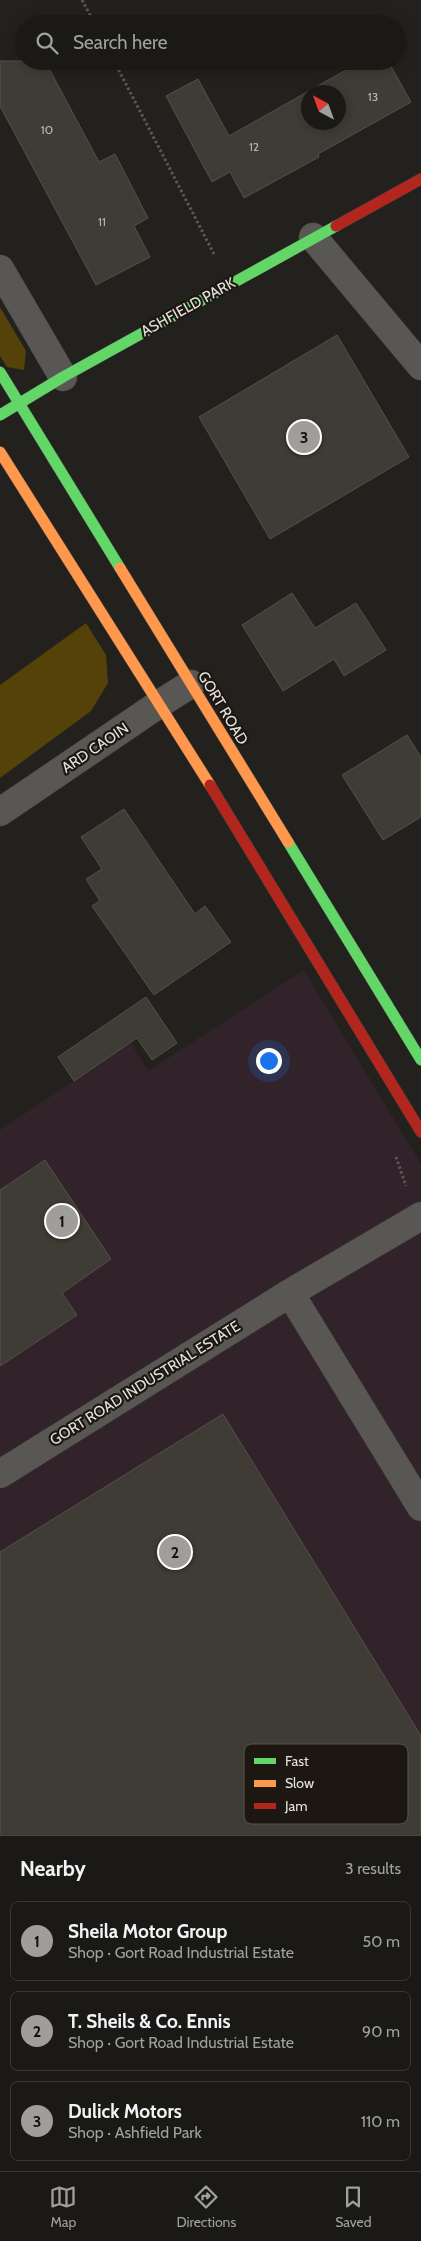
<!DOCTYPE html>
<html lang="en">
<head>
<meta charset="utf-8">
<style>
	:root { --surface:#1a1916; --page:#272623; --text:#f1f3f6; --muted:#9fa0a1; --line:#383835; --accent:#a09e9a }
	body { margin:0; font-family:Cabin,sans-serif; background:var(--page); color:var(--text) }
	.compass { position:absolute; left:301px; top:85px; width:45px; height:45px; border-radius:50%; background:var(--surface); box-shadow:0 2px 12px #0003; rotate:319deg }
	.you { position:absolute; left:268px; top:1060px; width:18px; height:18px; margin:-12px; border:4px solid #fff; border-radius:50%; background:#1a73e8; box-shadow:0 0 0 8px #1a73e833 }
	.badge { display:grid; place-items:center; width:32px; height:32px; border-radius:50%; background:var(--accent); color:#111; font-size:16px; font-weight:700 }
	.pin { position:absolute; translate:-50% -50%; border:2px solid #fff; box-shadow:0 1px 5px #0006 }
	.list { margin:0; padding:0; list-style:none }
	h2 { display:flex; justify-content:space-between; align-items:center; height:65px; margin:0; padding:0 20px; font-size:21px }
	h2 small { font-size:16px; font-weight:400; color:var(--muted) }
	.list li { display:grid; grid-template-columns:32px 1fr auto; gap:15px; align-items:center; box-sizing:border-box; height:80px; margin:0 10px 10px; padding:0 10px; border:1px solid var(--line); border-radius:8px }
	.list b { display:block; font-size:19px; white-space:nowrap }
	.list p { margin:0; font-size:16px; white-space:nowrap; color:var(--muted) }
	.list em { font-size:16px; font-style:normal; color:var(--muted) }
	.icon { flex:none; width:28px; height:28px; fill:none; stroke:currentColor; stroke-width:2; stroke-linecap:round; stroke-linejoin:round }
	.map { position:relative; flex:none; width:421px; height:1836px; overflow:hidden }
	.search { position:absolute; background:var(--surface); box-shadow:0 2px 12px #0003; left:15px; right:15px; top:15px; height:55px; display:flex; align-items:center; gap:12px; box-sizing:border-box; padding:0 18px; border-radius:28px; color:var(--muted); font-size:19px }
	.sheet { height:335px; background:var(--surface) }
	nav { display:flex; justify-content:space-around; align-items:center; box-sizing:border-box; height:70px; border-top:1px solid var(--line); background:var(--surface); font-size:14px; color:var(--muted) }
	nav a { display:grid; justify-items:center; gap:2px }
	nav .on { color:var(--accent) }
	.map>svg:first-child { display:block }
	.industrial { fill:#32232b }
	.green { fill:#554209 }
	.building { fill:#3f3c35; stroke:#53514e; fill-rule:evenodd }
	.lines { fill:none; stroke-linecap:round; stroke-linejoin:round }
	.street-casing { stroke:#3e3d3a; stroke-width:29 }
	.fast-casing { stroke:#3e3d3a; stroke-width:12 }
	.slow-casing { stroke:#3e3d3a; stroke-width:12 }
	.jam-casing { stroke:#3e3d3a; stroke-width:12 }
	.path { stroke:#5a5957; stroke-width:3; stroke-dasharray:2.5 2.5; stroke-linecap:butt }
	.street { stroke:#585754; stroke-width:28 }
	.fast { stroke:#63d668; stroke-width:11 }
	.slow { stroke:#ff974d; stroke-width:11 }
	.jam { stroke:#b3261e; stroke-width:11 }
	.labels { text-anchor:middle; stroke-width:4.5; stroke-linejoin:round; paint-order:stroke }
	.number-label { font-size:12px; fill:#bbb8b3 }
	.street-label { font-size:15px; fill:#e4e2dd; stroke:#1c1811 }
	.key { fill:#1c1811; stroke:#58554e; stroke-width:1 }
	.key-label { font-size:14px; fill:#e4e2dd }
</style>
</head>
<body>
<div class="map">
<svg width="421" height="1836" viewBox="0 0 421 1836">
	<rect width="100%" height="100%" fill="#22211d"/>
	<!-- industrial -->
	<path class="industrial" d="M304,970L421,1164V1836H0V1130L131,1043L148,1071Z"/>
	<!-- green -->
	<path class="green" d="M0,307L26,351L24,370L7,367L0,356Z
		M86,623L106,655L108,683L91,711L0,778V685Z"/>
	<!-- building -->
	<path class="building" d="M0,61H45L99,162L115,154L148,218L134,226L150,257L96,285L0,106Z
		M362,61H388L411,102L318,154L319,157L244,198L230,172L212,182L166,96L198,79L229,136ZM308,92H338V122H308Z
		M337,335L409,457L270,539L199,417Z
		M292,593L315,628L356,603L386,650L344,676L334,659L283,691L242,625Z
		M407,735L421,757V817L383,840L342,775Z
		M124,809L195,914L205,906L231,942L154,995L92,906L100,901L86,879L102,869L81,837Z
		M146,997L177,1043L152,1060L137,1038L74,1081L58,1057Z
		M45,1160L111,1259L62,1293L77,1315L0,1366V1190Z
		M223,1414L421,1736V1836H0V1552Z"/>
	<g class="lines">
		<!-- street casing -->
		<g class="street-casing">
			<path id="street" d="M313,237L421,366
				M0,269L63,377
				M0,812L159,704L191,684
				M421,1216L290,1293L421,1507
				M0,1474L290,1293"/>
		</g>
		<!-- fast casing -->
		<g class="fast-casing">
			<path id="fast" d="M0,372L120,568
				M0,415L63,377L336,226
				M288,842L421,1060"/>
		</g>
		<!-- slow casing -->
		<g class="slow-casing">
			<path id="slow" d="M0,452L210,785
				M120,568L288,842"/>
		</g>
		<!-- jam casing -->
		<g class="jam-casing">
			<path id="jam" d="M336,226L421,179
				M210,785L421,1132"/>
		</g>
		<!-- path -->
		<path class="path" d="M82,0L95,24
			M114,61L214,254
			M396,1157L406,1186"/>
		<!-- street -->
		<use href="#street" class="street"/>
		<!-- fast -->
		<use href="#fast" class="fast"/>
		<!-- slow -->
		<use href="#slow" class="slow"/>
		<!-- jam -->
		<use href="#jam" class="jam"/>
	</g>
	<g class="labels">
		<!-- number labels -->
		<g class="number-label">
			<text x="373" y="101">13</text>
			<text x="47" y="134">10</text>
			<text x="254" y="151">12</text>
			<text x="102" y="226">11</text>
		</g>
		<!-- street labels -->
		<g class="street-label">
			<text transform="translate(188 307) rotate(-29)" y="5">ASHFIELD PARK</text>
			<text transform="translate(223 708) rotate(59)" y="5">GORT ROAD</text>
			<text transform="translate(95 748) rotate(-34)" y="5">ARD CAOIN</text>
			<text transform="translate(145 1383) rotate(-32)" y="5">GORT ROAD INDUSTRIAL ESTATE</text>
		</g>
	</g>
	<!-- legend -->
	<rect x="244" y="1744" width="164" height="80" rx="8" class="key"/>
	<rect x="254" y="1758" width="22" height="6" fill="#63d668"/>
	<rect x="254" y="1780" width="22" height="7" fill="#ff974d"/>
	<rect x="254" y="1803" width="22" height="6" fill="#b3261e"/>
	<g class="key-label">
		<text x="285" y="1766">Fast</text>
		<text x="285" y="1788">Slow</text>
		<text x="285" y="1811">Jam</text>
	</g>
</svg>
<svg class="compass" viewBox="-18 -18 36 36"><path d="M0-13l5 13h-10z" fill="#e53935"/><path d="M0 13l5-13h-10z" fill="#9fa0a1"/></svg>
<div class="you"></div>
<div class="pin badge" style="left:62px;top:1221px">1</div>
<div class="pin badge" style="left:175px;top:1552px">2</div>
<div class="pin badge" style="left:304px;top:437px">3</div>
<div class="search"><svg class="icon" aria-label="search" viewBox="0 0 24 24"><circle cx="10" cy="10" r="6"/><path d="M15 15l6 6"/></svg>Search here</div>
</div>
<section class="sheet">
<h2>Nearby<small>3 results</small></h2>
<ul class="list">
<li><span class="badge">1</span><div><b>Sheila Motor Group</b><p>Shop · Gort Road Industrial Estate</p></div><em>50 m</em></li>
<li><span class="badge">2</span><div><b>T. Sheils &amp; Co. Ennis</b><p>Shop · Gort Road Industrial Estate</p></div><em>90 m</em></li>
<li><span class="badge">3</span><div><b>Dulick Motors</b><p>Shop · Ashfield Park</p></div><em>110 m</em></li>
</ul>
</section>
<nav>
<a class="on"><svg class="icon" aria-label="map" viewBox="0 0 24 24"><path d="M3 6l6-2 6 2 6-2v14l-6 2-6-2-6 2zM9 4v14M15 6v14"/></svg>Map</a>
<a><svg class="icon" aria-label="directions" viewBox="0 0 24 24"><path d="M12 3l9 9-9 9-9-9zM9 14v-3h6M13 9l2 2-2 2"/></svg>Directions</a>
<a><svg class="icon" aria-label="saved" viewBox="0 0 24 24"><path d="M7 4h10v16l-5-4-5 4z"/></svg>Saved</a>
</nav>
</body>
</html>
